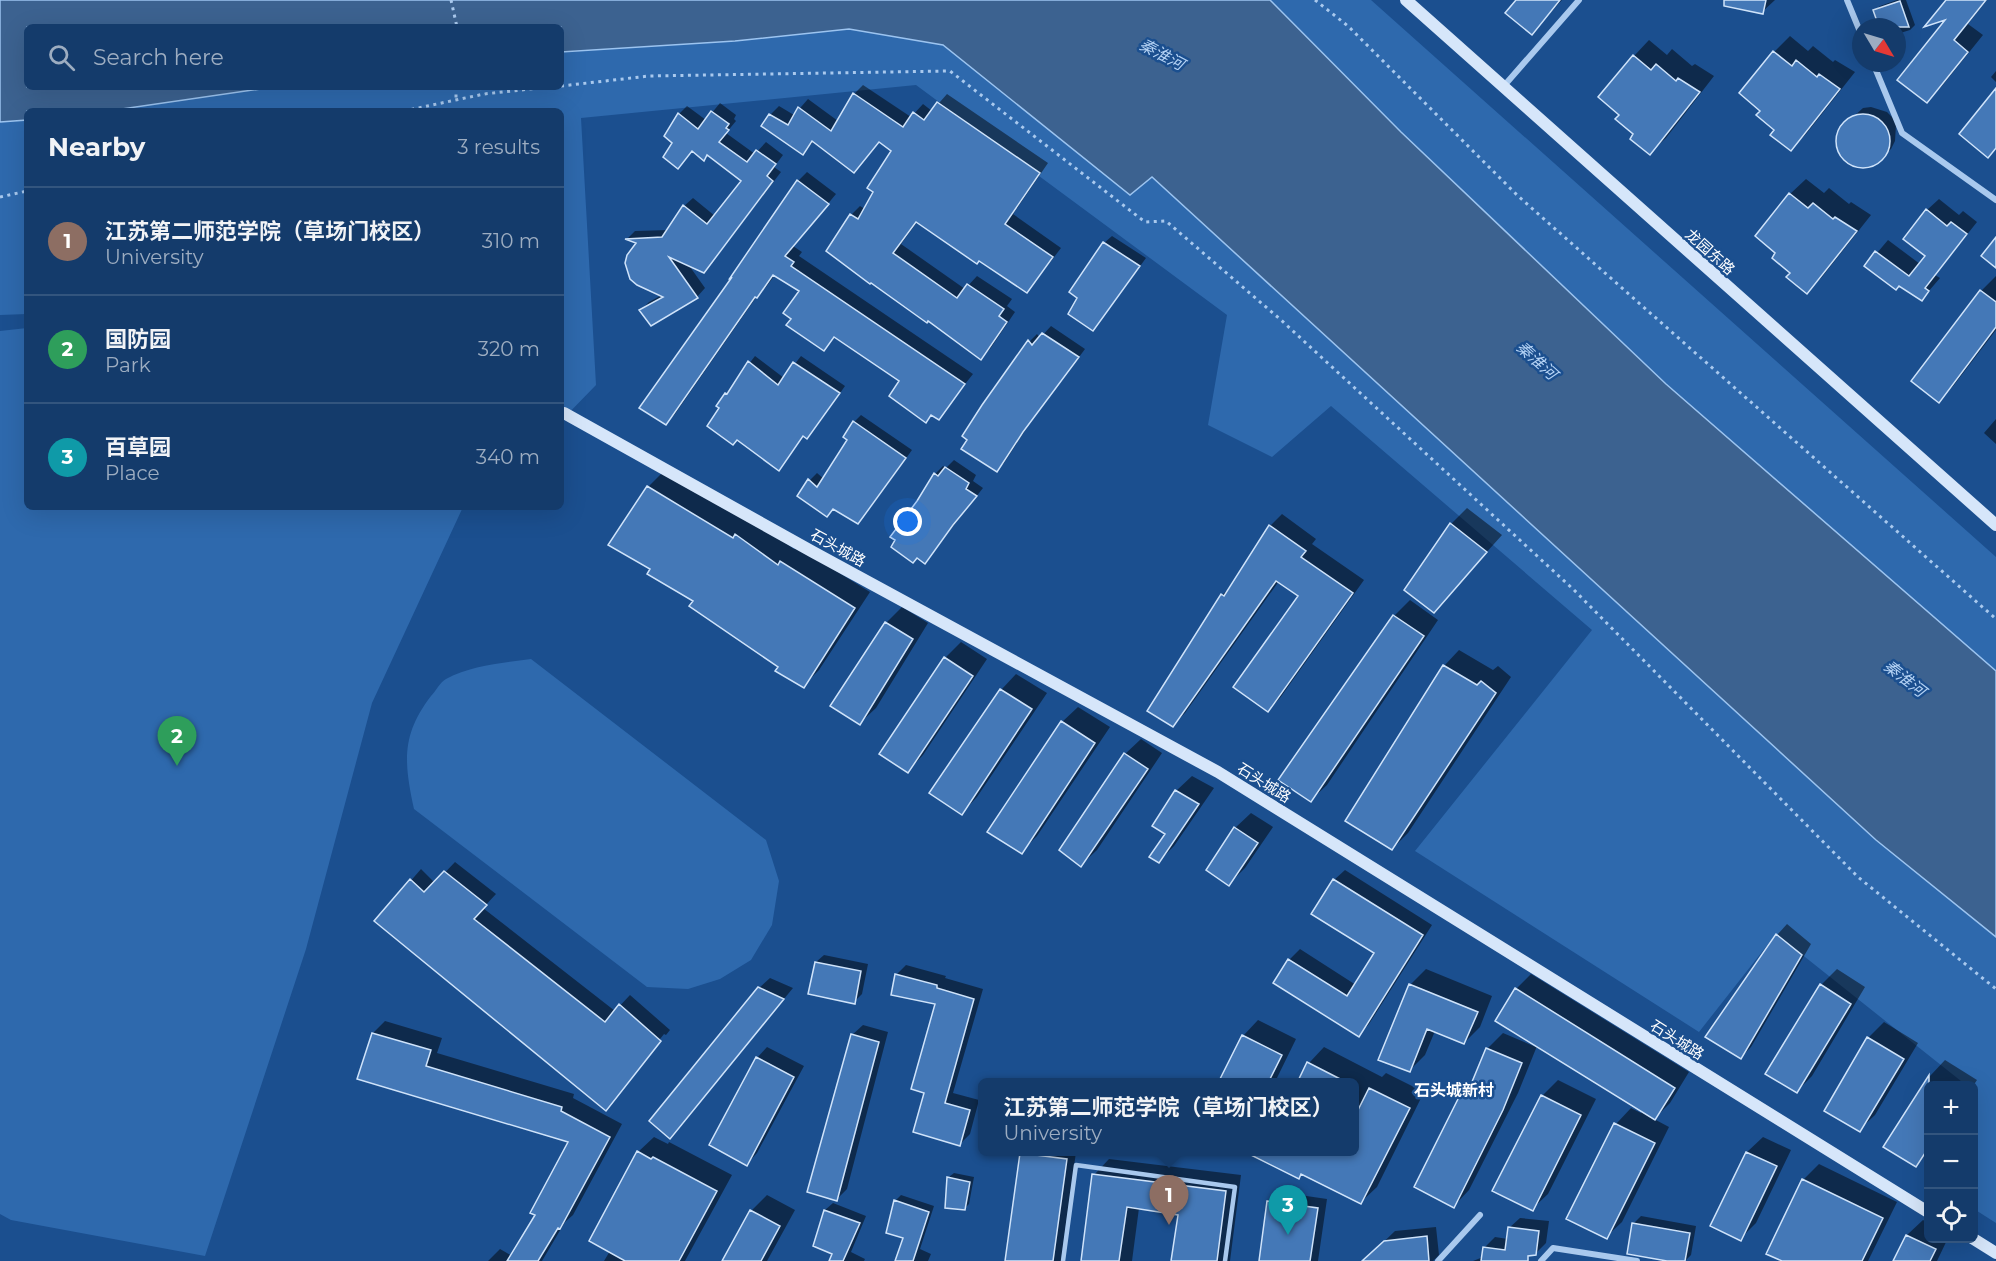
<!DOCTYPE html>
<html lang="en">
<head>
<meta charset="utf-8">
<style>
	:root { --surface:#143b6b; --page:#214673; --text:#f1f3f6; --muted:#9dadc1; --line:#33557e; --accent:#ea580c }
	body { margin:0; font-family:Montserrat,"Noto Sans SC",sans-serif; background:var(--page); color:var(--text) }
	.controls { position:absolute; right:18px; bottom:18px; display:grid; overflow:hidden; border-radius:9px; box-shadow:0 6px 24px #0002 }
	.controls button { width:54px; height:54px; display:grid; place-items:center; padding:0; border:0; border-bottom:2px solid var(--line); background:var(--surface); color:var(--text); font:30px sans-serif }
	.compass { position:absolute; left:1852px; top:18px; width:54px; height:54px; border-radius:50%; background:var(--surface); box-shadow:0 6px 24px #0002; rotate:128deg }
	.you { position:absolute; left:908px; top:522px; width:21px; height:21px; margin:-15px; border:4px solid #fff; border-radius:50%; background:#1a73e8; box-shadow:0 0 0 9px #1a73e833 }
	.badge { display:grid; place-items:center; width:39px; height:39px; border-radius:50%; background:var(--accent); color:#fff; font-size:20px; font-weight:700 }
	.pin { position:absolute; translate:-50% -50px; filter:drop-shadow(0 2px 3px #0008) }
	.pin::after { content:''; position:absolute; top:32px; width:21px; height:18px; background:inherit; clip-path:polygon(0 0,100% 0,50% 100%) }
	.popup { position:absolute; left:978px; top:1078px; width:381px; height:78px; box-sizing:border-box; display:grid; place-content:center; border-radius:9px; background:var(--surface); filter:drop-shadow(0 2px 4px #0005); font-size:20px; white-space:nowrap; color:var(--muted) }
	.popup b { font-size:22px; color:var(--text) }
	.popup::after { content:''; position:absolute; left:50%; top:100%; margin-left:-12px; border:12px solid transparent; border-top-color:var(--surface) }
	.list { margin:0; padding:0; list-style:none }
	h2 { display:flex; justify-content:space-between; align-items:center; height:78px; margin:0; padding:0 24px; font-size:26px }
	h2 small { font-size:20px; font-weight:400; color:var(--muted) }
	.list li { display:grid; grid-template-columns:39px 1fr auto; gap:18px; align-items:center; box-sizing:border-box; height:108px; padding:0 24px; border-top:2px solid var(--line) }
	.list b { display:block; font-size:22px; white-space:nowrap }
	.list p { margin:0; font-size:20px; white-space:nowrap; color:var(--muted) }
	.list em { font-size:20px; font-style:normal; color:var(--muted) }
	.icon { flex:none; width:33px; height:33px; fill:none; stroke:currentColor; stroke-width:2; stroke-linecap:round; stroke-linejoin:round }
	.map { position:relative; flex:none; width:1996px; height:1261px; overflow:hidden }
	.search { position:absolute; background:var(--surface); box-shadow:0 6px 24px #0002; left:24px; top:24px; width:540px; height:66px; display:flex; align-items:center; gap:15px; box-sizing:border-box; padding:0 21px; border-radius:9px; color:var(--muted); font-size:22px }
	.panel { position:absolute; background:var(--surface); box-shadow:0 6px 24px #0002; left:24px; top:108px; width:540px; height:402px; border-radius:9px }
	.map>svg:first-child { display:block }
	.green { fill:#2e69ad; fill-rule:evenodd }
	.water { fill:#3c6290; stroke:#9cc4f0; stroke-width:1.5 }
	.shadow { fill:#0007 }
	.building { fill:#4478b7; stroke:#cfe3fa; stroke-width:1.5 }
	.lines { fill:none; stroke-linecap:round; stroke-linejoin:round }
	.path { stroke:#a9c9ee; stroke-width:3; stroke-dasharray:3 4.5; stroke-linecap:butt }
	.lane { stroke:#a9c9ee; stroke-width:4.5 }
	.street { stroke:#a9c9ee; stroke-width:6 }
	.secondary { stroke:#d6e6fa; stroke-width:12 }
	.labels { text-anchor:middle; stroke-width:5; stroke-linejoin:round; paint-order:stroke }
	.street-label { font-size:15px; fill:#fff; stroke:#1b4f8f }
	.water-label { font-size:16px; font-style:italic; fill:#b5d3f5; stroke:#1b4f8f }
	.neighbourhood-label { font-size:16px; font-weight:bold; fill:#fff; stroke:#1b4f8f }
</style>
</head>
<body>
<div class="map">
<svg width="1996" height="1261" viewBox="0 0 1996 1261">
	<rect width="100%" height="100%" fill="#1b4f8f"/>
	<!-- green -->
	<path class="green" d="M0,0H1371L1996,557V1223L1974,1209V1099L1977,1094L1974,1091V1086L1966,1085L1776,934L1699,1032L1415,851L1592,630L1331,406L1272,457L1208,425L1227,315L916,85L581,118L596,385L561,421V111H27V314L0,315ZM27,27H561V87H27Z
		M27,328V507H463L372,703L306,949L205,1256L11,1220L0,1214V331Z
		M531,659L766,840L779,881L772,925L751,960L720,979L688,989L647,987L414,809C404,763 401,735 431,696C436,691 440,682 446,679C472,665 502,663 531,659Z"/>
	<!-- water -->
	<path class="water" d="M0,0H1270L1401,132L1666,384L1996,671V937L1876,840L1152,177L1130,195L943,45L849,29L735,41L561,52V27H27V87H274L108,111H27V120L0,122Z"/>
	<!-- shadow -->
	<path class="shadow" d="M1518,0H1562L1532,33Z
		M1748,0H1775L1762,12Z
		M1897,0H1906L1915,25L1910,30L1897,34V27H1880L1875,11L1880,6Z
		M1948,0H1987L1968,24L1983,35L1942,86L1927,101L1949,17Z
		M1790,36L1808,51L1813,46L1833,62L1835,60L1855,72L1806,134L1791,149L1762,110L1741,93L1774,52Z
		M1649,40L1667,55L1672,49L1692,66L1695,64L1714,76L1666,138L1650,153L1621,115L1634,56Z
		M1996,71V82L1991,77Z
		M863,85L911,117L923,104L932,111L947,94L1048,163L1013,214L1061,248L1035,282L1026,291L918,221L901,244L965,289L977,276L1012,299L1007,306L1015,312L990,349L981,358L871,281L851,215L860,206L865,209L893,151L880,141L863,162L814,141L803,153L770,115L779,106L794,115L808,99L838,121L854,94Z
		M720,103L736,115L734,119L736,121L726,133L755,154L766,142L783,155L774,167L781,172L712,262L704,271L688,264L705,288L697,297L641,310L649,302L662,295L638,243L628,238L635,231L669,230L684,206L693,198L715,216L743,181L709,154L704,159L693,150L674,142L679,114L687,106L706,120Z
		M1871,107L1887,112L1893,118L1896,125L1895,141L1891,149L1876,162L1868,165L1852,163L1845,159L1838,144L1842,127L1863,108Z
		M807,172L836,194L793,246L802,252L799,256L973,374L938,418L932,414L926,421L901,381L836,336L824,349L793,318L801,290L775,275L766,287L757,296L675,414L666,423L737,273L798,181Z
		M1806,179L1824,193L1829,188L1849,204L1851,202L1871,215L1822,277L1807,292L1778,253L1790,194Z
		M1939,199L1959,215L1963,211L1977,222L1935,275L1940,278L1922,299L1866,266L1888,240L1920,264L1927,255V210Z
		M1112,236L1146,258L1100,321L1092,329L1104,243Z
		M1996,276V330L1954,385L1939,401L1913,381L1981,291Z
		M1051,326L1085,349L1030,423L1004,463L997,470L969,439L983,405L1030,341L1037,334L1040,338Z
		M755,356L784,378L801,356L845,386L814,430L807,437L804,435L779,469L721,407L726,394Z
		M861,415L912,450L865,515L857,522L834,508L810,480L817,473L824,479L849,440L854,422Z
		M1996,419V444L1984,433Z
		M954,460L976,475L973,481L983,488L925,562L918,502L935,474L943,466L946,468Z
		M664,471L752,519L794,549L797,547L870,592L819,670L803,686L652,568L648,487Z
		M1467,508L1502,535L1434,611L1406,589L1451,524Z
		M1282,514L1316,539L1312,544L1364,580L1280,698L1268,710L1301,596L1279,581L1185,713L1173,725L1222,595L1234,584L1270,526Z
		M1410,600L1438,620L1327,785L1311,800L1280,779L1394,616Z
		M902,607L928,623L876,708L860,723L832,705L886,623Z
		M961,642L987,659L923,755L908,771L881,754L945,658Z
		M1459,650L1493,670L1498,666L1511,677L1408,833L1392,849L1444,666Z
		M1016,674L1047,693L977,797L962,813L1001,690Z
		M1078,707L1110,727L1037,836L1021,852L1062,722Z
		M1141,739L1162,753L1097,850L1081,865L1125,754Z
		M1192,776L1214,788L1174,846L1159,861L1176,791Z
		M1251,813L1273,827L1245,868L1229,884L1235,828Z
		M455,862L496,894L483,908L615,1011L630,995L670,1030L666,1035L664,1034L612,1100H614L605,1109L376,921L421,869L435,883Z
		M1345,870L1432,925L1369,1024L1359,1035L1275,982L1289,960L1300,949L1356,985L1376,953L1334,880Z
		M1787,924L1811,944L1751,1047L1741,1057L1777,935Z
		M824,955L868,964L862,994L854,1002L816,962Z
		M906,965L946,976L945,978L983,989L953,1093L979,1100L970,1134L960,1144L926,1092L937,1002L896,975Z
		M1426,969L1492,996L1480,1027L1464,1043L1435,1031L1425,1055L1409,1071L1410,985Z
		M1837,969L1865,987L1812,1076L1796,1092L1821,985Z
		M1531,974L1689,1072L1670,1103L1654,1119L1669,1127L1622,1222L1606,1237L1568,1218L1616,1124L1631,1108L1641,1113L1642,1111L1537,1046L1518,1093L1469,1190L1454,1206L1463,1092L1475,1080L1487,1049L1503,1033L1536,1047V1045L1516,989Z
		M770,978L793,988L670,1137L759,988Z
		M1258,1020L1296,1039L1275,1082H1219L1243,1036Z
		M385,1021L442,1038L437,1053L574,1094L573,1098L622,1124L573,1215L565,1222L542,1261H488L500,1249L512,1256L537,1214L571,1141L359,1078L373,1033Z
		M1884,1022L1918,1043L1875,1115L1859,1130L1826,1110L1868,1038Z
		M863,1025L888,1032L847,1189L837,1199L852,1035Z
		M767,1047L804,1066L757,1153L747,1164L757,1058Z
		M1324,1047L1382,1077L1386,1073L1424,1092L1377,1187L1361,1202L1303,1173L1299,1177L1261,1158L1264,1152H1355V1082H1299L1309,1063Z
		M1945,1060L1977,1080L1973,1086H1928V1152L1915,1165L1885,1146L1930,1076Z
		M1558,1080L1596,1099L1548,1194L1532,1209L1542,1096Z
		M654,1137L668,1144L669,1142L732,1175L685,1261H643L627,1253L624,1261H604L610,1251L638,1152Z
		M1763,1137L1791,1150L1756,1223L1740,1239L1712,1225L1747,1152Z
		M1023,1152H1076L1061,1261H1006L1021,1154Z
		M1109,1159L1241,1175L1230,1261H1172L1179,1213L1139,1208L1132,1261H1083L1094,1175Z
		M1819,1164L1897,1202L1868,1261H1785L1803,1180Z
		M954,1173L974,1177L969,1204L964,1209L949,1177Z
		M1279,1192L1327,1199L1318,1261H1260L1269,1202Z
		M767,1195L795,1210L767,1261H724L751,1211Z
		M901,1195L934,1206L920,1249L931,1254L928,1261H897L904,1237L895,1201Z
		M833,1203L866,1216L851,1252L865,1259L864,1261H831L834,1254L815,1245L825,1210Z
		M1641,1216L1696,1226L1691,1255L1685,1261H1675L1634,1223Z
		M1520,1218L1549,1221L1546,1243L1535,1254H1527L1524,1261H1473L1483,1257L1484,1248L1495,1237L1508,1239L1509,1228Z
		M1923,1220L1928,1223V1238H1948L1937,1261H1895L1907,1235Z
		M1436,1227L1439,1255L1433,1261H1364L1395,1231Z"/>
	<!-- building -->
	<path class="building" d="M1516,0H1560L1532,35L1505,13Z
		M1724,0H1766L1763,14L1724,6Z
		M1946,0H1986L1954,40L1968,52L1927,103L1897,80L1945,20L1924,27Z
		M1900,1L1909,27H1879L1873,10Z
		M1773,51L1792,66L1796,60L1817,77L1819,74L1840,89L1791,151L1770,135L1774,130L1756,115L1760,111L1739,93Z
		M1633,55L1651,70L1656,64L1676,81L1678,78L1700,92L1650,155L1630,139L1633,134L1615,119L1619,115L1598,97Z
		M1996,88V148L1988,158L1959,134Z
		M853,93L903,127L913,112L924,120L937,102L1040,173L1005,224L1053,257L1027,293L979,261L977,264L916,222L893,253L957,298L967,284L1004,309L999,316L1007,322L981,360L928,321L927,323L871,283L870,284L826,251L850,214L858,219L873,192L867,188L891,151L879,142L854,173L812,141L803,155L761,126L769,114L788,125L798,107L831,131Z
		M711,111L729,124L726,128L729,130L719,142L747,162L756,150L776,164L767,176L773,181L704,273L669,257L698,298L651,326L639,310L663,297L637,285L630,279L625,263L627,255L636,243L625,239L662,237L683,205L707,224L741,181L707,155L704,161L692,151L678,169L663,157L672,143L664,136L678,113L698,129Z
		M1836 141a27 27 0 1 1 54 0a27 27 0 1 1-54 0Z
		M797,180L829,204L785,256L794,262L791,266L965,384L939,420L931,415L926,423L889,396L899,381L834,337L824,351L786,325L791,319L783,313L799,291L773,275L757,298L755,297L666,425L639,408L732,277L730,278Z
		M1789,193L1808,208L1813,203L1833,219L1835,217L1857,231L1807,294L1786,277L1790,273L1772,258L1775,253L1755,236Z
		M1926,209L1947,226L1951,222L1967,234L1925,288L1929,291L1922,301L1899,286L1896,290L1864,266L1875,251L1909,276L1925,256L1903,239Z
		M1996,237V268L1981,256Z
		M1103,242L1140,266L1093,331L1068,314L1077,298L1069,292Z
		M1980,290L1996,302V327L1939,403L1911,381Z
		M1042,333L1079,357L1023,432L997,472L961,449L967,440L962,436L982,405L1028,340L1032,345Z
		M748,361L778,385L793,362L840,393L807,439L803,436L779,471L737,440L733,445L707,426L719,408L716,406L725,393L727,394Z
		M853,421L906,458L858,524L833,509L827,517L797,496L808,479L817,487L847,440L843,437Z
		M945,467L969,483L966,489L977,496L953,525L925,564L917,558L913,563L891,547L895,540L890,537L917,501L934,473L938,476Z
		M647,486L733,538L735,534L778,565L780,561L855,608L804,688L775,671L778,667L689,606L693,601L647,574L650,569L608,545Z
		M1450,523L1487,552L1434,613L1404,590Z
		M1269,525L1306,551L1301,557L1353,593L1268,712L1233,687L1298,596L1276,581L1173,727L1147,711L1221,594L1224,596Z
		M1393,615L1424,636L1311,802L1278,780Z
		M885,622L913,639L860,725L830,706Z
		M944,657L973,676L908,773L879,754Z
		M1443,665L1477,685L1481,681L1496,693L1392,850L1345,821Z
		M1000,689L1032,709L962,815L929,793Z
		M1061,721L1095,743L1022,854L987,832Z
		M1124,753L1148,769L1081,867L1059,850Z
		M1175,790L1199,804L1159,863L1149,857L1165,834L1152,826Z
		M1234,827L1258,843L1229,886L1206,870Z
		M444,871L487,905L474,919L605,1022L619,1004L661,1041L606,1111L374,921L410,879L424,892Z
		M1333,879L1423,935L1359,1037L1273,983L1288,959L1347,996L1374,953L1311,914Z
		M1776,934L1802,955L1741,1059L1705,1037Z
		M815,962L861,971L855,1004L808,994Z
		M895,974L937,985V988L974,999L945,1103L970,1110L960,1146L913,1132L924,1093L911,1089L935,1004L891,995Z
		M1409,984L1478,1012L1464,1044L1427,1029L1410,1072L1378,1060Z
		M1820,984L1851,1004L1797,1093L1765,1074Z
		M758,987L784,999L670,1139L649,1121Z
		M1515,988L1675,1088L1655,1120L1495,1021Z
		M372,1033L431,1050L426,1066L562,1107L561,1111L610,1137L560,1229L558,1228L538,1261H507L535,1215L530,1213L568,1142L357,1079Z
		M851,1034L879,1042L837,1201L807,1192Z
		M1242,1035L1282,1055L1268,1083H1218Z
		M1867,1037L1904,1059L1860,1132L1824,1111Z
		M1486,1048L1522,1063L1503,1110L1454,1208L1414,1187L1462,1091L1467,1094Z
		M756,1057L794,1077L747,1166L709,1145Z
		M1307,1062L1348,1083H1297Z
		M1929,1075V1147L1916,1167L1883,1147Z
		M1369,1088L1410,1108L1361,1204L1301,1174L1299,1179L1245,1152H1355V1116Z
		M1541,1095L1581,1115L1533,1211L1492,1191Z
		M1614,1123L1655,1143L1607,1239L1566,1219Z
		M637,1151L651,1159L653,1157L717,1191L679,1261H625L589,1241Z
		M1746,1152L1777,1166L1741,1241L1710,1226Z
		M1020,1153L1067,1159L1053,1261H1005Z
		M1092,1174L1226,1191L1217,1261H1171L1178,1215L1127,1207L1119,1261H1081Z
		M947,1177L970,1182L965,1210L945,1208Z
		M1802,1179L1883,1218L1862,1261H1782L1766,1254Z
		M894,1200L929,1212L913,1261H895L903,1238L886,1233Z
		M1267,1201L1318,1208L1310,1261H1259Z
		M750,1210L780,1226L761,1261H722Z
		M824,1210L860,1223L843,1261H829L832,1254L813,1246Z
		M1632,1223L1690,1233L1685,1261H1667L1627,1254Z
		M1508,1227L1539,1231L1536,1255L1528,1256V1261H1481L1483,1247L1505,1250Z
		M1906,1235L1936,1249L1930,1261H1893Z
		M1427,1236L1429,1261H1362L1384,1241Z"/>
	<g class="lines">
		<!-- path -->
		<path class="path" d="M451,0L457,27
			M1315,0L1348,26L1518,196L1996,619
			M561,86L649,76L950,71L1145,222L1166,221L1281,320L1574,590L1858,877L1996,989
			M456,87V100
			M481,87L484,94
			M404,111L484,94L549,87
			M0,197L27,191"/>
		<!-- lane -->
		<path class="lane" d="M1063,1261L1076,1165L1235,1187L1225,1261"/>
		<!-- street -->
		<path class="street" d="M1847,0L1861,34
			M1873,63L1902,133L1996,200
			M1503,87L1579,0
			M1438,1261L1480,1215
			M1541,1261L1553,1248L1637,1261"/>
		<!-- secondary -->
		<path class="secondary" d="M1406,0L1996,525
			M564,413L813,552L1218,772L1928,1212
			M1972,1238L1996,1253"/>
	</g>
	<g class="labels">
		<!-- street labels -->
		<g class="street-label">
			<text transform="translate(1710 252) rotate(42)" y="5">龙园东路</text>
			<text transform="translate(838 548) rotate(29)" y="5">石头城路</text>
			<text transform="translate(1264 783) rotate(32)" y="5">石头城路</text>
			<text transform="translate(1677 1040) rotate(32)" y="5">石头城路</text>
		</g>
		<!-- water labels -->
		<g class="water-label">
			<text transform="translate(1162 54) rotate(28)" y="6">秦淮河</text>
			<text transform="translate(1537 360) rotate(42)" y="6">秦淮河</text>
			<text transform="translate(1905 678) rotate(38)" y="6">秦淮河</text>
		</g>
		<!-- neighbourhood labels -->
		<g class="neighbourhood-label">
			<text x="1454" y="1096">石头城新村</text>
		</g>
	</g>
</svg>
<div class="controls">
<button>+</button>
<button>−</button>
<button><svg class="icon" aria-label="locate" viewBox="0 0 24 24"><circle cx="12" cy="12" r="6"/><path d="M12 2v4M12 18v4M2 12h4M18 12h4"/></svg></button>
</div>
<svg class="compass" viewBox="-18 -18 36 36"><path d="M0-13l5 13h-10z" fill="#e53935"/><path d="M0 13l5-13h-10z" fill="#9dadc1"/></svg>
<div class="you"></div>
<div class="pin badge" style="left:1169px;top:1225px;background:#8d6e63">1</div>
<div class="popup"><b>江苏第二师范学院（草场门校区）</b>University</div>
<div class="pin badge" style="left:177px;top:766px;background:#2e9e5b">2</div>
<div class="pin badge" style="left:1288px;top:1235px;background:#0f9aa8">3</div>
<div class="search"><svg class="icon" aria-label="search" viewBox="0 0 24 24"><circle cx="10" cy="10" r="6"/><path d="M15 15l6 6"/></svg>Search here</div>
<section class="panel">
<h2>Nearby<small>3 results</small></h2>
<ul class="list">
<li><span class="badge" style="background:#8d6e63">1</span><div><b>江苏第二师范学院（草场门校区）</b><p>University</p></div><em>310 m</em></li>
<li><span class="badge" style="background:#2e9e5b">2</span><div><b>国防园</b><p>Park</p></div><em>320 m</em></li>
<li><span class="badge" style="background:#0f9aa8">3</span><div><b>百草园</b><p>Place</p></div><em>340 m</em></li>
</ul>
</section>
</div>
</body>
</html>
